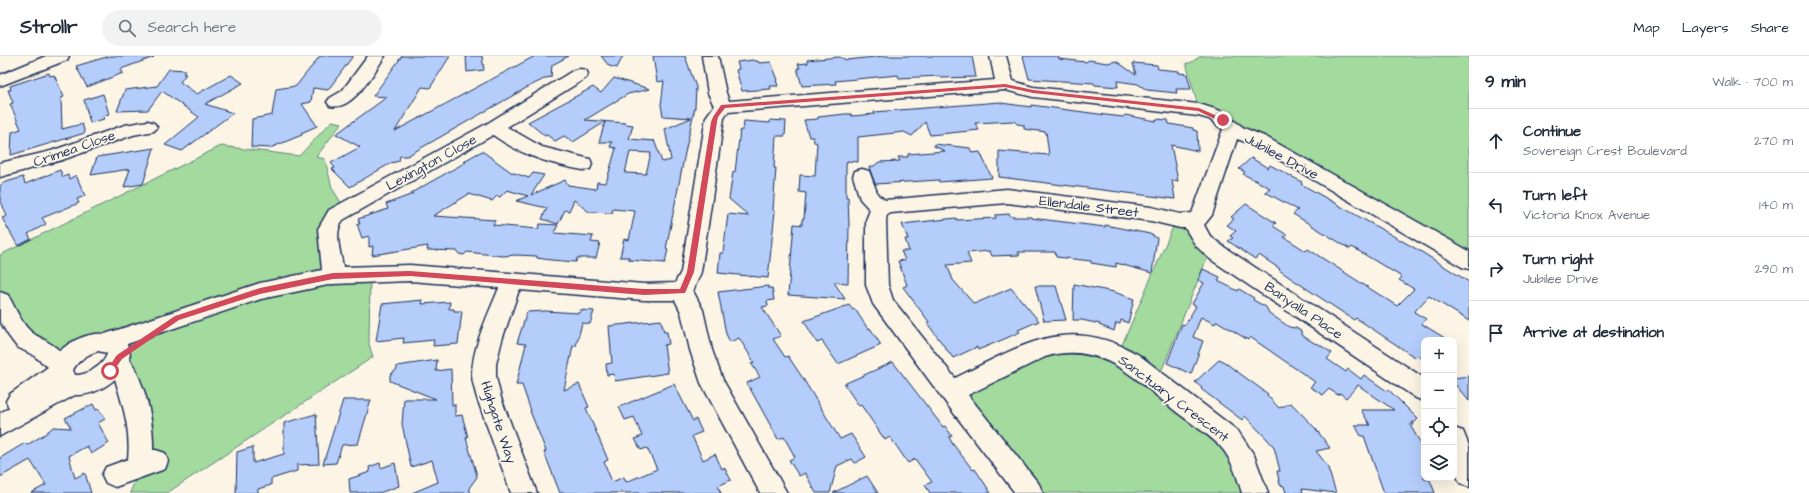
<!DOCTYPE html>
<html lang="en">
<head>
<meta charset="utf-8">
<style>
	:root { --surface:#fff; --page:#f2f2f3; --text:#1f2937; --muted:#747a83; --line:#e0e1e3 }
	body { margin:0; font-family:"Architects Daughter",sans-serif; background:var(--page); color:var(--text) }
	.controls { position:absolute; right:12px; bottom:12px; display:grid; overflow:hidden; border-radius:8px; box-shadow:0 4px 16px #0002 }
	.controls button { width:36px; height:36px; display:grid; place-items:center; padding:0; border:0; border-bottom:1px solid var(--line); background:var(--surface); color:var(--text); font:20px sans-serif }
	.stop { position:absolute; width:12px; height:12px; margin:-9px; border:3px solid #d1495b; border-radius:50%; background:#fff }
	.stop.end { background:#d1495b; border-color:#fff; box-shadow:0 1px 4px #0008 }
	.list { margin:0; padding:0; list-style:none }
	h2 { display:flex; justify-content:space-between; align-items:center; height:52px; margin:0; padding:0 16px; font-size:17px }
	h2 small { font-size:13px; font-weight:400; color:var(--muted) }
	.list li { display:grid; grid-template-columns:26px 1fr auto; gap:12px; align-items:center; box-sizing:border-box; height:64px; padding:0 16px; border-top:1px solid var(--line) }
	.list b { display:block; font-size:15px; white-space:nowrap }
	.list p { margin:0; font-size:13px; white-space:nowrap; color:var(--muted) }
	.list em { font-size:13px; font-style:normal; color:var(--muted) }
	.icon { flex:none; width:22px; height:22px; fill:none; stroke:currentColor; stroke-width:2; stroke-linecap:round; stroke-linejoin:round }
	.map { position:relative; flex:none; width:1469px; height:437px; overflow:hidden }
	header { display:flex; align-items:center; gap:24px; box-sizing:border-box; height:56px; padding:0 20px; background:var(--surface); border-bottom:1px solid var(--line) }
	header strong { font-size:19px }
	nav { display:flex; gap:22px; margin-inline-start:auto; font-size:14px }
	.search { width:280px; height:36px; background:var(--page); display:flex; align-items:center; gap:10px; box-sizing:border-box; padding:0 14px; border-radius:22px; color:var(--muted); font-size:15px }
	main { display:flex }
	aside { flex:1; background:var(--surface) }
	.map>svg:first-child { display:block }
	.green { fill:#a3da9e; stroke:#5f847e }
	.building { fill:#b4cdfb; stroke:#1b2f5e; fill-rule:evenodd }
	.lines { fill:none; stroke-linecap:round; stroke-linejoin:round }
	.minor-casing { stroke:#1b2f5e; stroke-width:3 }
	.minor { fill:#fcf5e5; fill-rule:evenodd }
	.route { fill:#d1495b }
	.labels { text-anchor:middle; stroke-width:3.5; stroke-linejoin:round; paint-order:stroke }
	.street-label { font-size:14px; fill:#1b2f5e; stroke:#fcf5e5 }
</style>
</head>
<body>
<header>
<strong>Strollr</strong>
<div class="search"><svg class="icon" aria-label="search" viewBox="0 0 24 24"><circle cx="10" cy="10" r="6"/><path d="M15 15l6 6"/></svg>Search here</div>
<nav><a>Map</a><a>Layers</a><a>Share</a></nav>
</header>
<main>
<div class="map">
<svg width="1469" height="437" viewBox="0 0 1469 437">
	<rect width="100%" height="100%" fill="#fcf5e5"/>
	<filter id="ink" filterUnits="userSpaceOnUse"><feTurbulence type="fractalNoise" baseFrequency=".025" numOctaves="2"/><feDisplacementMap in="SourceGraphic" scale="8" xChannelSelector="R" yChannelSelector="G"/><feConvolveMatrix kernelMatrix="1 2 1 2 8 2 1 2 1" color-interpolation-filters="sRGB"/></filter>
	<g filter="url(#ink)">
		<!-- green -->
		<path class="green" d="M1201,0H1469V205L1199,54L1186,7H1190Z
			M332,65L342,67L316,101L325,103L332,132L345,153L336,159L333,220L370,218L369,288L373,301L167,437H130L140,411L118,294L41,292L0,245V199L221,90L299,100Z
			M1176,164L1211,192L1157,326L1222,376L1255,437H1030L951,336L1038,295L1118,298Z"/>
		<!-- building -->
		<path class="building" d="M110,0H154V1L121,13L123,17L87,31L76,10Z
			M320,0H353L328,34L313,32L311,46L302,48L317,70L301,77L302,79L270,92L251,91L252,63L272,59L276,33L296,30Z
			M402,0H450L430,32L422,31L395,75L535,0H569L552,9L551,21L546,22L528,31L407,100H400L399,105L391,107L350,131L332,113L335,112L331,107L360,91L336,78L387,41L373,40Z
			M466,0H482L484,14L467,16Z
			M601,0H623L617,12L609,10Z
			M653,0H685L696,31L695,51L686,92L666,193H668L665,207L629,204V201H620L624,183L629,184L635,155L613,153L612,157L589,156L574,144L569,155L565,154L558,168L542,163L547,152L516,145L528,140L507,134L500,141L497,140L492,145L469,138L433,160L495,164L493,169L538,173L540,168L558,169L554,177L593,180L591,186L600,187L596,202H577L576,206L551,204L537,202V200L516,199L503,200L467,196L464,199L459,198L457,195L427,194L428,190L372,199L373,190L369,191V180L362,182L357,168H360L358,163L388,153L386,148L413,138L411,137L466,106L464,105L482,95L511,116L529,122L533,117L544,119L531,139L565,124L568,129L596,133L597,126L606,127L616,92L610,91L612,86H599L605,66L573,86L564,80L555,85L547,79L545,80L528,66L593,31L601,37L614,22L650,33L628,38L585,64L626,67V68L633,69L629,83L654,85V84L662,106L671,104L665,73L691,62L663,60L661,49L664,25L657,26ZM630,96L651,97L646,118L625,117Z
			M884,0H972L976,21L941,22L940,20L899,22L898,19L835,25L836,28L802,30L797,12H800L798,8L808,7L807,4L839,1L847,4Z
			M1023,0H1058L1059,3L1086,6L1089,4L1107,7L1116,5L1136,19L1133,7L1157,9L1158,13L1179,15V17L1187,18L1191,33H1176L1177,37L1147,34L1138,28L1117,25L1118,31L1095,29L1094,27L1029,23Z
			M753,4L754,5H758L759,7L771,6L778,24H776L778,30H770L771,33L742,35L736,14L739,13L737,6Z
			M169,13L186,14L183,18H186L180,26L197,38L231,19L243,27L205,48L233,57L182,95L165,89L199,61L162,35L148,54L117,55L125,34L157,30Z
			M49,17L50,20L54,19L64,41L61,42L62,73L82,68L85,77L11,99L12,76L21,73L10,48L13,47L8,34H11L10,30Z
			M103,38L109,58L103,60L104,63L90,67L84,44Z
			M1000,46L1001,47L1031,51V49L1106,59L1123,61L1125,59L1156,65V63L1168,64L1169,68L1193,72V74L1197,75L1198,95L1171,89L1178,125L1172,124L1175,143L999,121V95L1049,99L1046,76L1024,73V69L1017,68L1014,65L975,67L979,74L930,79L925,66L912,80L904,76L858,81V106L847,105L846,110V141H848L849,169L848,227L834,226L845,243L788,239L794,168L802,169V163H804L806,137L799,136L800,119L815,120L817,87L814,86L813,81H809L804,64L818,63V61L845,58H851L852,60L875,58L874,56Z
			M770,64L786,65L785,80H776L774,112H776L773,154L775,155L768,222L718,217L720,197H723L728,158L749,160L729,143L733,116H735L740,74H743L744,65L770,67Z
			M934,88L970,92L972,97L980,96L992,122L939,126V124L875,128L869,111L874,110L879,106L900,105L898,101H908V98L945,95L934,90Z
			M154,92L143,128L124,131L130,113L91,119L97,101Z
			M1251,102L1268,112L1270,109L1302,126L1301,128L1420,195L1469,226V265L1429,240L1414,256L1426,263L1422,268L1448,284H1424V304L1418,300L1416,302L1356,262L1354,264L1289,221L1279,214L1280,213L1259,199L1255,203L1228,185L1233,182L1230,180L1236,175L1227,169L1234,163L1231,161L1246,148L1276,167L1273,170L1287,179L1284,181L1306,195L1308,193L1397,250L1414,233L1399,224L1402,221L1352,191L1350,193L1293,158L1298,154L1265,136L1270,132L1243,118L1245,116L1239,113Z
			M60,114L63,121L68,119L69,123L76,119L85,140L77,143L79,147L42,162L46,168L28,178L31,183L18,190L2,162L7,160L0,143V130L3,127L23,121L25,128Z
			M1009,158L1012,161H1031V162L1105,171V169L1150,178L1157,182L1152,217L1116,207V211L1091,207V205L1056,201L1055,196H1018L1020,199L992,200L990,195L967,197L971,207L947,209L953,224L974,248L1011,232L1039,265L1018,274L1020,276L1002,284L978,294L977,291L953,302L927,267L929,266L903,231L907,229L898,205L905,204L901,195H909L905,183H908L902,168L956,162L957,164L996,162L995,159Z
			M1203,213L1220,221L1218,225L1238,235L1239,233L1254,242L1253,244L1266,251L1269,257L1289,271L1296,272L1301,275L1303,280L1316,288L1317,287L1332,297L1327,303L1346,316L1348,313L1361,323L1364,319L1387,335L1389,334L1418,363L1414,367L1412,366L1414,369H1410L1424,393V423L1430,424L1435,437H1384L1364,380H1361L1355,369H1370L1361,354H1394L1358,329L1346,342L1340,337L1338,339L1329,333L1323,339L1310,331L1315,326L1250,281L1248,284L1217,265L1215,268L1201,261L1193,281L1203,285L1191,318L1167,307L1182,268L1185,269L1196,250L1192,248L1204,227L1198,224Z
			M1074,228L1114,236L1134,243L1128,267L1121,264L1120,268L1116,267L1114,275L1099,269L1100,268L1082,264H1073Z
			M768,230V232H772L774,244L767,245L768,250L762,251L781,280L773,283L785,301L788,300L802,321L840,383L851,378L866,401L855,407L852,403L837,410L830,437H816L805,417L799,420L789,404L795,401L784,381L778,383L747,327L760,321L751,307L754,306L739,282L730,286L726,278L718,236Z
			M1035,230H1056L1066,264L1044,265Z
			M423,244L422,248L450,246L449,253H454V255H462L458,288L433,290L434,284L403,287L404,282L376,285L382,248Z
			M849,249L853,254L855,253L868,273L870,272L881,289L838,308L822,285L817,287L804,265Z
			M580,254L594,255L590,268L582,267L576,290H573L564,334L579,328L589,351L586,352L608,404L604,406L612,426L624,421L626,426L657,413L647,392L641,394L635,383L642,380L634,361L625,364L619,351L674,328L693,365L696,363L702,376L692,380L703,404L715,398L722,413L724,411L731,424L718,430L721,437H560L544,396L546,395L530,355H531L522,329H516L526,288L517,287L527,256L545,255L579,257Z
			M661,264L664,276H667L669,288L664,289L668,317L615,325L614,318L607,319L606,308L612,307L609,270Z
			M1220,303L1268,338L1267,339L1279,352L1291,347L1316,373L1330,392L1316,395L1327,409L1336,437L1302,433L1303,437H1286L1284,430L1280,429L1277,415H1280L1274,391L1267,383L1245,360L1242,364L1201,333L1202,332L1195,326Z
			M437,304L436,315L451,313L452,349L455,348V360L462,359L468,381L466,382L476,416L477,421L469,432L471,437H412L438,426L432,404L411,411L402,368L404,343H436L390,325V319L397,313V310Z
			M893,306L943,371L945,370L952,380L949,381L952,387L973,414L975,413L991,437H930L925,429L932,426L915,403L908,407L890,381L885,384L861,349L859,350L844,328Z
			M1469,320V345L1454,327V322Z
			M343,344H371L358,388L342,389L336,407L323,408Z
			M93,348L96,354L99,353L105,363L98,367L109,387L91,398L87,390L69,400L75,422L85,417L91,437H31L46,429L30,404L0,421V402L25,387L27,389L45,378L53,371L71,372L65,362Z
			M316,358L319,408L297,409V415L271,423V429L258,433V437H236L237,396L253,391V407L284,398V367Z
			M380,407L381,412L395,407L399,430L379,437H350L349,423L370,416L369,411Z
			M867,420L878,437H833Z"/>
		<g class="lines">
			<!-- minor casing -->
			<g class="minor-casing">
				<path id="minor" d="M46,0H69L67,4L0,30V19Z
					M368,0H385C374,16 353,56 330,50L327,46L330,42L342,35Z
					M702,0H718L726,37L729,45L995,24L990,0H1006L1013,25L1033,31L1199,48L1221,55L1244,72L1266,81L1469,195V213L1462,211L1254,89L1237,83L1212,159L1204,169L1210,180L1224,191L1424,322V345L1416,342L1210,203L1196,190L1185,172H1180L1151,165L1007,147L891,157L887,159L886,164L888,229L893,244L955,322C1021,290 1067,257 1139,299L1238,375L1254,399L1268,437H1242C1237,421 1232,403 1220,390C1207,377 1189,366 1174,354C1136,323 1100,284 1045,301L968,339L1039,428L1043,437H1015L943,343L873,248L866,229V164L870,154L860,143L853,120L855,115L862,113L869,115L878,139L885,144L1007,133L1151,151L1180,158L1192,157L1223,73L1209,63L1198,60L1033,41L1005,34L728,56L724,62L701,216L693,235L703,254L712,294L723,324L787,437H760L701,327L690,294L681,256L675,244H644L519,234L502,284L496,308V321L501,342L537,437H511L477,342C475,334 472,326 472,318C473,289 488,259 499,232L410,225L333,228L261,243L127,288L130,298L129,302C145,328 154,363 153,394H156L165,397L168,405L165,413L115,431L106,427L102,419L106,411L128,403C131,374 123,350 115,323C105,332 90,340 75,339L0,380V357L9,352L6,345L10,338L48,311L33,299L17,291L8,279L0,265V236L8,239C15,251 22,270 34,278C44,284 51,287 60,295C71,284 90,276 105,278L260,227L322,214L318,173L329,154L488,67L574,14L580,13L586,14L588,18L586,22L507,71L542,91L590,103L592,108L590,113L583,114C550,108 521,99 493,79L343,164C333,178 341,196 343,211L410,209L644,228L675,227L681,216L706,61L714,50L708,37ZM98,295L107,297C105,309 86,320 75,319L73,314C78,304 88,298 98,295Z
					M148,65L154,67L157,71L154,75L133,79L62,104L0,121V107L51,95L125,69Z
					M1454,372L1463,375L1469,390V431L1460,427L1454,413Z"/>
			</g>
			<!-- minor -->
			<use href="#minor" class="minor"/>
		</g>
	</g>
	<!-- route -->
	<path class="route" d="M1005,28L1033,34L1199,52L1226,64L1221,66L1198,55L1033,37L1005,31L725,52L718,61L717,66L694,216L685,237L644,239L410,220L333,223L260,238L179,264L122,303L112,317L110,318L106,315L117,299L175,260L260,232L333,217L410,215L644,233H680L687,216L711,66L713,61L721,49Z"/>
	<g class="labels">
		<!-- street labels -->
		<g class="street-label">
			<text transform="translate(74 92) rotate(-19)" y="5">Crimea Close</text>
			<text transform="translate(1282 100) rotate(28)" y="5">Jubilee Drive</text>
			<text transform="translate(431 106) rotate(-29)" y="5">Lexington Close</text>
			<text transform="translate(1089 150) rotate(7)" y="5">Ellendale Street</text>
			<text transform="translate(1304 254) rotate(34)" y="5">Banyalla Place</text>
			<text transform="translate(1174 342) rotate(37)" y="5">Sanctuary Crescent</text>
			<text transform="translate(499 366) rotate(72)" y="5">Highgate Way</text>
		</g>
	</g>
</svg>
<div class="controls">
<button>+</button>
<button>−</button>
<button><svg class="icon" aria-label="locate" viewBox="0 0 24 24"><circle cx="12" cy="12" r="6"/><path d="M12 2v4M12 18v4M2 12h4M18 12h4"/></svg></button>
<button><svg class="icon" aria-label="layers" viewBox="0 0 24 24"><path d="M12 4l9 5-9 5-9-5zM3 14l9 5 9-5"/></svg></button>
</div>
<div class="stop" style="left:110px;top:315px"></div>
<div class="stop end" style="left:1223px;top:64px"></div>
</div>
<aside>
<h2>9 min<small>Walk · 700 m</small></h2>
<ul class="list">
<li><svg class="icon" aria-label="ahead" viewBox="0 0 24 24"><path d="M12 20V5M6 11l6-6 6 6"/></svg><div><b>Continue</b><p>Sovereign Crest Boulevard</p></div><em>270 m</em></li>
<li><svg class="icon" aria-label="left" viewBox="0 0 24 24"><path d="M17 20v-9H6M10 6l-5 5 5 5"/></svg><div><b>Turn left</b><p>Victoria Knox Avenue</p></div><em>140 m</em></li>
<li><svg class="icon" aria-label="right" viewBox="0 0 24 24"><path d="M7 20v-9h11M14 6l5 5-5 5"/></svg><div><b>Turn right</b><p>Jubilee Drive</p></div><em>290 m</em></li>
<li><svg class="icon" aria-label="arrive" viewBox="0 0 24 24"><path d="M6 21V4h12l-3 4 3 4H6"/></svg><div><b>Arrive at destination</b></div></li>
</ul>
</aside>
</main>
</body>
</html>
